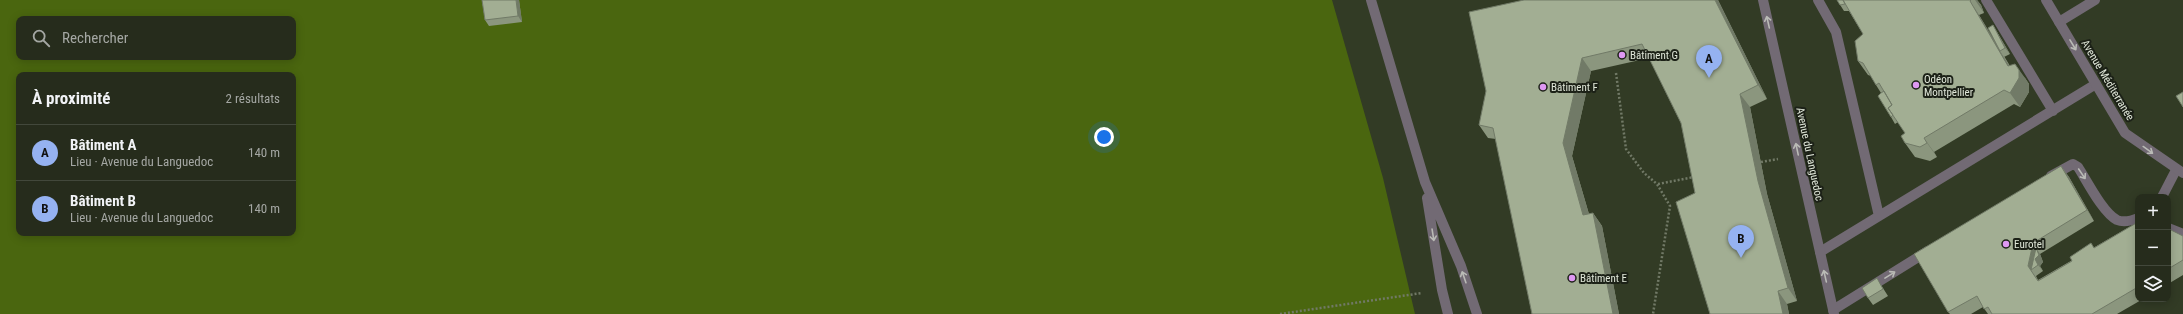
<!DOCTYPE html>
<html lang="fr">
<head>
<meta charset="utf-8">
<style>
	:root { --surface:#262c1c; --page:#323829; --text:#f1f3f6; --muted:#a4a7a3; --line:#42483b; --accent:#95b2f1 }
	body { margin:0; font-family:"Roboto Condensed",sans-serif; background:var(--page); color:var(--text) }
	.controls { position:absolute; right:12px; bottom:12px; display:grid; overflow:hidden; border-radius:8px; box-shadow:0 2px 10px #0003 }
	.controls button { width:36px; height:36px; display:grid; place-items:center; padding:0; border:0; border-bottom:1px solid var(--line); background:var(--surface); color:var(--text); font:20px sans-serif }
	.you { position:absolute; left:1104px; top:137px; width:14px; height:14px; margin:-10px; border:3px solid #fff; border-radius:50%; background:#1a73e8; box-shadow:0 0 0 6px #1a73e833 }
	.badge { display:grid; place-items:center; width:26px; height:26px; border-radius:50%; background:var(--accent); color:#111; font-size:13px; font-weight:700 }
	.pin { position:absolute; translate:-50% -33px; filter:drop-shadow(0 1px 2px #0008) }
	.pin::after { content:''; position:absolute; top:21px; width:14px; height:12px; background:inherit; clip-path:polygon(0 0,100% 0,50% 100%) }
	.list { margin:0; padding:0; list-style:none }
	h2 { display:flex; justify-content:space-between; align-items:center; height:52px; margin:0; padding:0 16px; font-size:17px }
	h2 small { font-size:13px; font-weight:400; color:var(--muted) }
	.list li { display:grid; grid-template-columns:26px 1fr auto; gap:12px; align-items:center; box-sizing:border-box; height:56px; padding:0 16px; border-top:1px solid var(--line) }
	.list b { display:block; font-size:15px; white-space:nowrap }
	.list p { margin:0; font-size:13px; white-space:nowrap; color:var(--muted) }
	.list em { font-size:13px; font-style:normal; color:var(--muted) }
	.icon { flex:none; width:22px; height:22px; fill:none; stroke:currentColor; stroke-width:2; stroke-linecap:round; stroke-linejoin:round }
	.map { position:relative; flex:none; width:2183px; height:314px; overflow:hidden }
	.search { position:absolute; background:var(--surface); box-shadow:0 2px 10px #0003; left:16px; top:16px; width:280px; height:44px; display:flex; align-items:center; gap:10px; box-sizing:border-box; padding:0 14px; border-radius:8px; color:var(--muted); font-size:15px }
	.panel { position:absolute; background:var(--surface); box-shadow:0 2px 10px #0003; left:16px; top:72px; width:280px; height:164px; border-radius:8px }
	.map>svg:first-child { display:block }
	.green { fill:#4a660f; fill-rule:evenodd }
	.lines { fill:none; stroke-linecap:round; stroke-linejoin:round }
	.path { stroke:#717966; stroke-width:2.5; stroke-dasharray:2 2; stroke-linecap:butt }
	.service { stroke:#726a74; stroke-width:10 }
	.minor { stroke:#726a74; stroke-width:10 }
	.tertiary { stroke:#726a74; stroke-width:10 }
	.wall { fill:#8b967e }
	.shaded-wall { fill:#717a67 }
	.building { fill:#a2ae93; stroke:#717a67 }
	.oneway { stroke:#babbb6 }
	.poi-dot { fill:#de98f2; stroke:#1c2117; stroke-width:1.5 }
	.labels { text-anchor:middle; stroke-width:4; stroke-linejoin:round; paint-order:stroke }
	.poi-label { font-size:11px; fill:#e0e7d9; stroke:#1c2117; text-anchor:start }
	.street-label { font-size:11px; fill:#e0e7d9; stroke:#1c2117 }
</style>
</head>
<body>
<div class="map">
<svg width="2183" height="314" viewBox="0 0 2183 314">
	<rect width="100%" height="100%" fill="#323b25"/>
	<!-- green -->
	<path class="green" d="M0,0H1332L1383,178L1415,314H0ZM19,19H293V57H19ZM19,75H293V233H19Z"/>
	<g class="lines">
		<!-- path -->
		<path class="path" d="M1616,73L1626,149L1644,173L1657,184L1670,206L1653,314
			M1761,162L1778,159
			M1658,184L1694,177
			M1280,314L1422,293"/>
		<!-- service -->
		<path class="service" d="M1818,0L1836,32L1879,216
			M1986,0L2053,111
			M2059,22L2095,0
			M2051,176L2073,164L2078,167C2087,181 2103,213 2117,220C2124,223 2131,221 2138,218
			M2162,197L2176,170
			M2168,228L2183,234
			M1820,252L2096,84
			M1833,310L1928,251"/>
		<!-- minor -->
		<path class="minor" d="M1763,0L1834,314
			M2046,0L2125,133L2183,173"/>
		<!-- tertiary -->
		<path class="tertiary" d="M1371,0L1425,182L1461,266L1477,314
			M1427,198L1442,290L1448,314"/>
	</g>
	<!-- wall -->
	<path class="wall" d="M482,0H519L522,22L489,26L485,20Z
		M1524,0H1718L1767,99L1750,107L1767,194L1797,301L1787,304L1789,314H1710L1695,193L1681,123L1649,58L1591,71L1572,156L1589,214L1593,213L1602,226L1619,314H1532L1496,139L1488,138L1479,125Z
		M1837,0H1977L1981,5L1984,13L1979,15L1994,40L1993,25L1997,32L2010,54L2004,57V56L2010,66L2025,78L2029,84V92L2020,107L2014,104L1934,152L1937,157L1930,161L1915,157L1905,143V133L1898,122L1895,124L1891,117L1881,93L1876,85L1871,76L1868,75L1858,61L1863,34L1849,11H1844Z
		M2061,166L2069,177L2094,221L2040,254L2043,262L2040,266L2043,271L2036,276L2038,280L2138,222V299H2143L2117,314H1988L1983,307L1971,314H1950L1948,312Z
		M2168,232L2183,236V275L2168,284Z
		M1881,285L1888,296L1873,305L1868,298Z"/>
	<!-- shaded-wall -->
	<path class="shaded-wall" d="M516,0H519L522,22L518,16Z
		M1715,0H1718L1767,99L1758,85Z
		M1975,0H1977L1981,5L1984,13Z
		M1970,1L1979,15L2000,50V51L2018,80L2015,64L2025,78L2029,84V92L2020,107L2010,93L2008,66Z
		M1993,25L1997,32L2010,54L2005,48Z
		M1582,58L1591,71L1572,156L1593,228L1583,215L1563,143Z
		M1740,94L1750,107L1767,194L1797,301L1788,288L1758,181Z
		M1924,138L1934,152L1937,157L1927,143Z
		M2061,166L2069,177L2094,221L2087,210Z
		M1593,213L1602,226L1619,314H1613Z
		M2033,243L2040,254L2043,262L2040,266L2043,271L2038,265L2031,270L2046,291L2028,266Z
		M1778,291L1787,304L1789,314H1783Z"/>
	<!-- building -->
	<path class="building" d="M482,0H516L518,16L485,20Z
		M1524,0H1715L1758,85L1740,94L1758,181L1788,288L1778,291L1783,314H1710L1676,202L1695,193L1681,123L1642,44L1582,58L1563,143L1583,215L1593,213L1613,314H1532L1493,128L1479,125L1486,91L1469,12Z
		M1837,0H1843L1845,4L1840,5Z
		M1843,0H1971L1970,1L2008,66L2015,64L2019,70V78L2010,93L2004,90L1924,138L1927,143L1920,147L1905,143L1901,136L1905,133L1888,108L1892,105L1879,83L1876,85L1863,63L1858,61L1855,41L1863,34Z
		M1993,25L2005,48L2000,51L1988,28Z
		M1884,91L1892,105L1888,108L1893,115L1891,117L1878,96L1881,93Z
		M2183,92V107L2176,96Z
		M2061,166L2087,210L2033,243L2028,266L2038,281L2072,261L2070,257L2091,243L2094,248L2138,222V287L2092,314H1992L1988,307L1984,309L1977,296L1948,312L1914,254Z
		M2171,230L2183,236V260L2168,269V232Z
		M2036,248L2039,255L2035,259L2038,265L2031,270Z
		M1877,278L1883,289L1868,298L1862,288Z"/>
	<!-- one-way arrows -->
	<defs><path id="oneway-shaft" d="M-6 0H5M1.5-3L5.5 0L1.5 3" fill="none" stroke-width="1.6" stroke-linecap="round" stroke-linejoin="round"/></defs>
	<g class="oneway">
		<use href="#oneway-shaft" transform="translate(1768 22) rotate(-103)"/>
		<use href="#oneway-shaft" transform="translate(2073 45) rotate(59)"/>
		<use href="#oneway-shaft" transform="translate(1797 149) rotate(-102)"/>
		<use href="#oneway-shaft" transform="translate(2148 150) rotate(36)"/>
		<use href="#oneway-shaft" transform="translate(2082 174) rotate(56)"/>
		<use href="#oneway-shaft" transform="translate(1433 235) rotate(81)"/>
		<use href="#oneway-shaft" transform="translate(1890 275) rotate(-32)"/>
		<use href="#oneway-shaft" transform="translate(1825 276) rotate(-103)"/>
		<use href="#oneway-shaft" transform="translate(1464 277) rotate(-109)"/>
	</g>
	<!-- markers -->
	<g class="poi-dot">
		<circle cx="1622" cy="55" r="4"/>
		<circle cx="1916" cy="85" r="4"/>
		<circle cx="1543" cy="87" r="4"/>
		<circle cx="2006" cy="244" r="4"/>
		<circle cx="1572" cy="278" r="4"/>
	</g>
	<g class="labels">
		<!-- poi labels -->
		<g class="poi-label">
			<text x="1630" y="59">Bâtiment G</text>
			<text x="1924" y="83">Odéon<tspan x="1924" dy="13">Montpellier</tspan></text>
			<text x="1551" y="91">Bâtiment F</text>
			<text x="2014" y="248">Eurotel</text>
			<text x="1580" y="282">Bâtiment E</text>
		</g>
		<!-- street labels -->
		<g class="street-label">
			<text transform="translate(2108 80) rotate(59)" y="4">Avenue Méditerranée</text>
			<text transform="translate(1810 154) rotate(78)" y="4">Avenue du Languedoc</text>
		</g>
	</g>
</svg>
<div class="controls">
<button>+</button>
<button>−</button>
<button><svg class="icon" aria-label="layers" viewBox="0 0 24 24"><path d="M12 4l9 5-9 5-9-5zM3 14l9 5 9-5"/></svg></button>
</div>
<div class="you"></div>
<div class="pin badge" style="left:1709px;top:78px">A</div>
<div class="pin badge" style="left:1741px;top:258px">B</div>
<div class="search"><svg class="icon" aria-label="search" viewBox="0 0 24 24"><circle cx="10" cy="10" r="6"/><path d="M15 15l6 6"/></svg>Rechercher</div>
<section class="panel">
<h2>À proximité<small>2 résultats</small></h2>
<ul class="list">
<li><span class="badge">A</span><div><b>Bâtiment A</b><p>Lieu · Avenue du Languedoc</p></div><em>140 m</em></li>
<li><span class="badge">B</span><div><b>Bâtiment B</b><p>Lieu · Avenue du Languedoc</p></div><em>140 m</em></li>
</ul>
</section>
</div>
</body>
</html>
